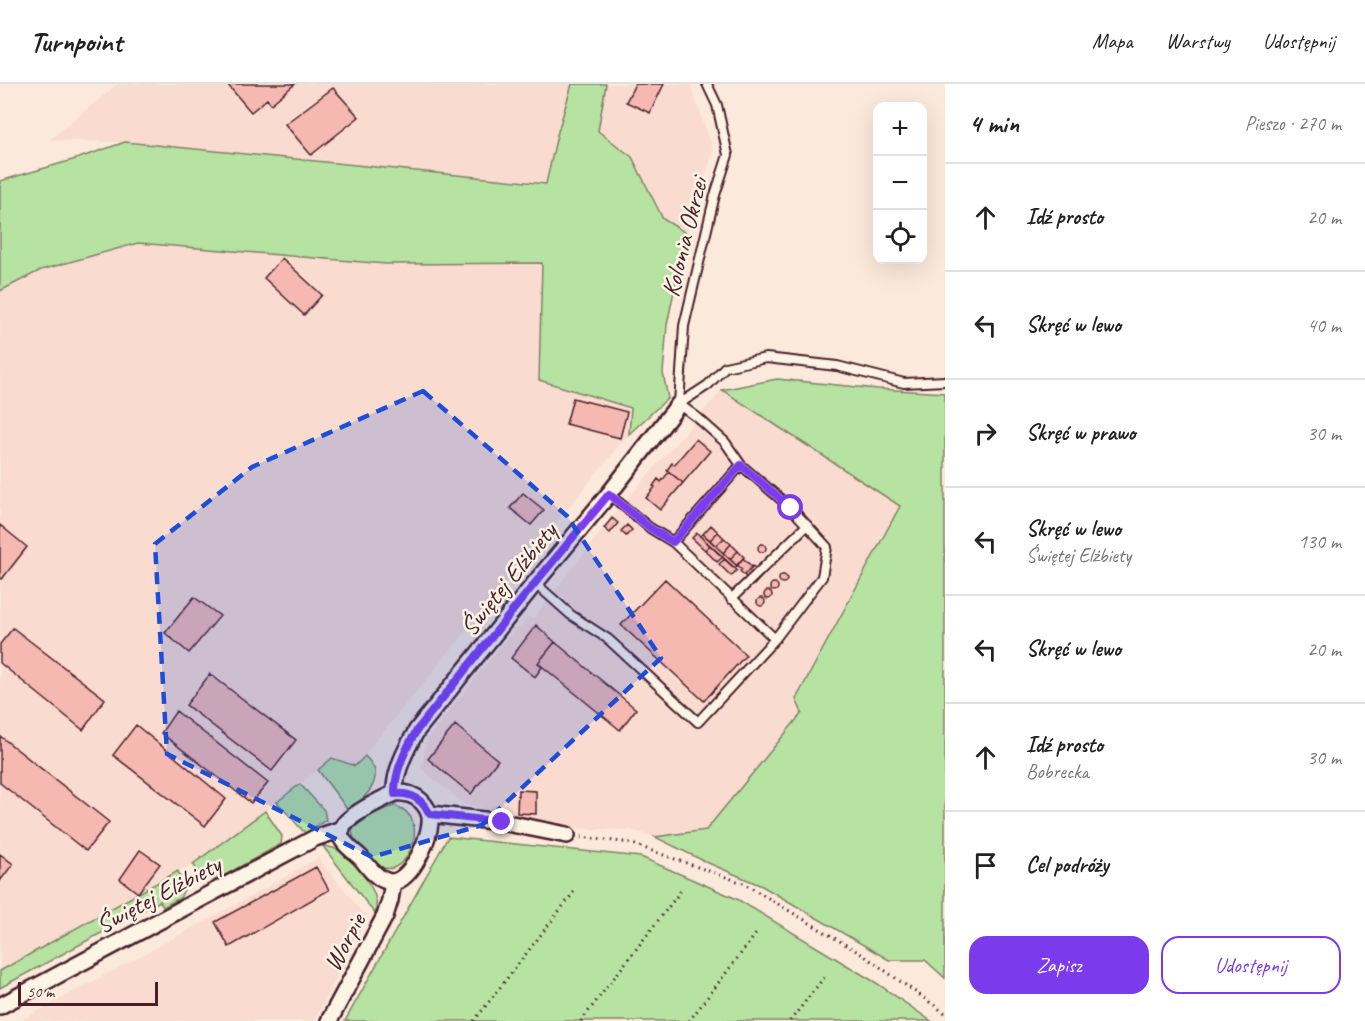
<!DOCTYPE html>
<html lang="pl">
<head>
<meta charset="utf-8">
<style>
	:root { --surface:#fff; --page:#f2f2f2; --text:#222; --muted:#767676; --line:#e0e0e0; --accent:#7c3aed }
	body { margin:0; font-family:Caveat,sans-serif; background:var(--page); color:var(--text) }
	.controls { position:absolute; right:18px; top:18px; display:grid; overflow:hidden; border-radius:12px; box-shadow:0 6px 24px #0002 }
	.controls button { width:54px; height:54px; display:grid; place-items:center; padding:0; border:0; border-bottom:2px solid var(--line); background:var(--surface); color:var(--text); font:30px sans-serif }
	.scale { position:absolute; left:18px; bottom:15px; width:140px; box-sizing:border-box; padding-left:6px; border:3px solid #4a1f2b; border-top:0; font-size:16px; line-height:21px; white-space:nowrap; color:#4a1f2b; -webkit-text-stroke:4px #fcf5e5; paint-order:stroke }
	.stop { position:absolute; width:18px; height:18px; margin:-14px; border:4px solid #7c3aed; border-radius:50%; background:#fff }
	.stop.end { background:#7c3aed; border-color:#fff; box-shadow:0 2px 6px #0008 }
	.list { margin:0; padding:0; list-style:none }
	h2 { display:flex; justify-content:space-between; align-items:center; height:78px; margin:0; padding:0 24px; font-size:26px }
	h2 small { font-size:20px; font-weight:400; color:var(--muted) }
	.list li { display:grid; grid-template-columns:39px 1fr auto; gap:18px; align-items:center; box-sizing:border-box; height:108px; padding:0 24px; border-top:2px solid var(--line) }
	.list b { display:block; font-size:22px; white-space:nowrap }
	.list p { margin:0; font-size:20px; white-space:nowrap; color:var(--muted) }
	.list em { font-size:20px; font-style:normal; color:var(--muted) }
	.actions { display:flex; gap:12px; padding:18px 24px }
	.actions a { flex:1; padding:14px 0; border:2px solid var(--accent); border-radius:18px; text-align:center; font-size:21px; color:var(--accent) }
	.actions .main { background:var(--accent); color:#fff }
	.icon { flex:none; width:33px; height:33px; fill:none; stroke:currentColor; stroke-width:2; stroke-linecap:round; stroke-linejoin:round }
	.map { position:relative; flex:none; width:945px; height:937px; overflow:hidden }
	header { display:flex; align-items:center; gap:36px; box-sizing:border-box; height:84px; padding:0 30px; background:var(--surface); border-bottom:2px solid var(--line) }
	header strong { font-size:28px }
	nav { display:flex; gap:33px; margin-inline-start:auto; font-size:21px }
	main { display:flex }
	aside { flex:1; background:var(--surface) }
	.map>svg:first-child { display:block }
	.built { fill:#f9dbcf }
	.green { fill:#b6e3a1; stroke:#808166; stroke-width:1.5 }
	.building { fill:#f5b9b2; stroke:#4a1f2b; stroke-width:1.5 }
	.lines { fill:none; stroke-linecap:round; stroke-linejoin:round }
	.service-casing { stroke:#4a1f2b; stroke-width:12 }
	.minor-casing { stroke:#4a1f2b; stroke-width:20 }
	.path { stroke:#4a1f2b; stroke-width:3; stroke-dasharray:1.5 4.5; stroke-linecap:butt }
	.service { stroke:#fcf5e5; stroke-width:8 }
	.minor { stroke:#fcf5e5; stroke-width:15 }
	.route { stroke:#7c3aed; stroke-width:8 }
	.marked { fill:#1d4ed8; fill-opacity:0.2; stroke:#1d4ed8; stroke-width:4.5; stroke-dasharray:12 8; stroke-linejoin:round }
	.labels { text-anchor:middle; stroke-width:5; stroke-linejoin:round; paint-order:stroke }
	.street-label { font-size:26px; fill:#4a1f2b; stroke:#fcf5e5 }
</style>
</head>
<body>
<header>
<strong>Turnpoint</strong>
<nav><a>Mapa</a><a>Warstwy</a><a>Udostępnij</a></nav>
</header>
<main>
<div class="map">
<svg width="945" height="937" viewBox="0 0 945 937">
	<rect width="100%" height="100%" fill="#fbe9db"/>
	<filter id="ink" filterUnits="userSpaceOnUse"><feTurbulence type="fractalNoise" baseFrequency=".0167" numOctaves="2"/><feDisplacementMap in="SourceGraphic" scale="12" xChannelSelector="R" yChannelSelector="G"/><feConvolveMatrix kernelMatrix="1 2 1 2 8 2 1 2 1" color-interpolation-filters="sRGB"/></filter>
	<g filter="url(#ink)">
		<!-- built -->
		<path class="built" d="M118,0H572L557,51L546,100L125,58L49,56Z
			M606,0H690L713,66L693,138L686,149L663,135L632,73L598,47Z
			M138,159L386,180L543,179L539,296L631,324L629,350L355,682L332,674L292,707L193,780L178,787L0,887V207L41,186Z
			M722,306L900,422L796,615L802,629L706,746L655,753L631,746L567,744L464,720L421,685L427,655L515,544L521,542L528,533L533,534L538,528L616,428Z
			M318,774L367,834L314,937H20L228,825Z"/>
		<!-- green -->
		<path class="green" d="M572,0H606L598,47L632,73L663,135L686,149L667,241L663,289L668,314L629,350L631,324L539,296L542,179L386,180L138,159L41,186L0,207V97L76,75L125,58L546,100L557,51Z
			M777,295L878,305L945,309V894L925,876H889L762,802L706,778L655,753L706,746L802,629L796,615L900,422L722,306Z
			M365,672C369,676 374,682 375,688C377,704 360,718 348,726L318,686L332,674L355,682Z
			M300,700L324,726L326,736L305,749L277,718Z
			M395,722C434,733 406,795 382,783C377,780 372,774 368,770C361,763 353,757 352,747C359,736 382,725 395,722Z
			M265,727L282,752L281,760L216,796C206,794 198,790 193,780Z
			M448,753L641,773L737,815L878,900L931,937H345Z
			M322,761C326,763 332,763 336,765C350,772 373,800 376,816C377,821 376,825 375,830Z
			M178,787L184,806L180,814L163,823L160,817L0,904V887Z"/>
		<!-- building -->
		<path class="building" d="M227,0H295L271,20L267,15L251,28Z
			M635,0H664L650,29L626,18Z
			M333,4L359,33L311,71L285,40Z
			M282,174L322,211L304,231L264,194Z
			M573,314L627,328L620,354L566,340Z
			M696,355L710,367L683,399L667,386L672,379L674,381Z
			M669,388L683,399L660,426L646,414L655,403L653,402L658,395L661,398Z
			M523,409L544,426L531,441L510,424Z
			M612,434L618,439L610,449L604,444Z
			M0,441L27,463L2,495L0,494Z
			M627,441L632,446L626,452L621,447Z
			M711,441L718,448L710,456L703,450Z
			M718,448L724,454L716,462L710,456Z
			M697,449L710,461L705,466L692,454Z
			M703,450L737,482L734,484L700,452Z
			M724,454L731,460L723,469L716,462Z
			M731,460L738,467L730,475L723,469Z
			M758 464a4 4 0 1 1 8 0a4 4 0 1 1-8 0Z
			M710,461L723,473L717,478L705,466Z
			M738,467L744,473L737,482L730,475Z
			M743,474L752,483L744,491L740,487L742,485L737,481Z
			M725,475L737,486L731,492L719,480Z
			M753,482L763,491L754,501L744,491Z
			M779 495a4 4 0 1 1 8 0a4 4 0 1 1-8 0Z
			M665,495L746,571L704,617L621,541Z
			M770 503a4 4 0 1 1 8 0a4 4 0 1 1-8 0Z
			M764 511a4 4 0 1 1 8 0a4 4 0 1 1-8 0Z
			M194,513L220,532L189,569L165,549Z
			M757 518a4 4 0 1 1 8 0a4 4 0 1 1-8 0Z
			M536,541L555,558L538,579L542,583L535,593L511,574Z
			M13,544L105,615L83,646L0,579V560Z
			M555,558L636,625L620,646L538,579Z
			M210,590L296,656L272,687L186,621Z
			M176,627L268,699L251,719L161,649Z
			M136,641L226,715L205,742L113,671Z
			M455,641L498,676L471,710L428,675Z
			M0,652L109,738L86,767L0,699Z
			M518,706L536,707V730L517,729Z
			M140,766L160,780L138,809L120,795Z
			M0,770L13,780L0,797Z
			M316,783L329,806L229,863L215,838Z"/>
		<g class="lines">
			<!-- service casing -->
			<g class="service-casing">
				<path id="service" d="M679,320L684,242L715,111L728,71L717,21L707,0
					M679,320L698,334L725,358L741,381L791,424L827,463L822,493L775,555
					M679,320L708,301L725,283L766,274L837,282L904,299L945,297
					M673,458L741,381
					M535,499L571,531L608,555L698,638L775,555L673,458L650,444L609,410
					M731,515L807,441"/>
			</g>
			<!-- minor casing -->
			<g class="minor-casing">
				<path id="minor" d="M395,709C394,688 406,665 417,646L535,499L609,410L679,320
					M395,709C405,708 413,710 421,717C425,721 429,727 430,733C432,750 413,795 393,798C391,798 386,797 384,796C374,792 368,782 361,774C355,768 341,759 340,749C340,734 383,715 395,709Z
					M430,730L502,738L567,751
					M0,922L281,772L315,754L342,745
					M329,937L385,832L390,816L393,798"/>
			</g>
			<!-- path -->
			<path class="path" d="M581,753L630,759L743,799L863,871L945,929
				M474,937L574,808
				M581,937L683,804
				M689,937L756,850
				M790,937L826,891"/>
			<!-- service -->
			<use href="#service" class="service"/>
			<!-- minor -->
			<use href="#minor" class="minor"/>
		</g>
	</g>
	<g class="lines" filter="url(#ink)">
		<!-- route -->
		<path class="route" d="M502,738L430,730C422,716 412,708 395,710C394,688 406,664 417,646L535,499L609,410L650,444L673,458L741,381L791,424"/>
	</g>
	<!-- marked area -->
	<path class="marked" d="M423,307L567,432L661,574L482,741L372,773L167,670L155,460L252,383Z"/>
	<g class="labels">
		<!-- street labels -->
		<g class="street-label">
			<text transform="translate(684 153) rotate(-76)" y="9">Kolonia Okrzei</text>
			<text transform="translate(508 495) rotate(-51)" y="9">Świętej Elżbiety</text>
			<text transform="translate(158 810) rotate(-28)" y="9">Świętej Elżbiety</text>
			<text transform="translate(344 858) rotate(-62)" y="9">Worpie</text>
		</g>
	</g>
</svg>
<div class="controls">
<button>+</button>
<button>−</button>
<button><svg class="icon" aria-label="locate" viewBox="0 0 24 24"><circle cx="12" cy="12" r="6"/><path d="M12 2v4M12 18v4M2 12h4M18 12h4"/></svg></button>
</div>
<div class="scale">50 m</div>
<div class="stop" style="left:791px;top:424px"></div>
<div class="stop end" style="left:502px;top:738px"></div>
</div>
<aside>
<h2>4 min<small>Pieszo · 270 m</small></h2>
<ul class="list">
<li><svg class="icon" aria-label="ahead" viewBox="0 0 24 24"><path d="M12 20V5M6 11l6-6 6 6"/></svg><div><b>Idź prosto</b></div><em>20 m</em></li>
<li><svg class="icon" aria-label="left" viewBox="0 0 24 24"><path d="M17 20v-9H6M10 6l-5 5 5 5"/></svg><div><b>Skręć w lewo</b></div><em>40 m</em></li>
<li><svg class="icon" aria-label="right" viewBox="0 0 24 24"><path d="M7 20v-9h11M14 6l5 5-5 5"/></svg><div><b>Skręć w prawo</b></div><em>30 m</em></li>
<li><svg class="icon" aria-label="left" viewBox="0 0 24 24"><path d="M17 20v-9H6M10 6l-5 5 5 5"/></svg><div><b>Skręć w lewo</b><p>Świętej Elżbiety</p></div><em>130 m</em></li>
<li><svg class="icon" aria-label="left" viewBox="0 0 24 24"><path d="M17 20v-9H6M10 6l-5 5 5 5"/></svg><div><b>Skręć w lewo</b></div><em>20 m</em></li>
<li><svg class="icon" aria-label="ahead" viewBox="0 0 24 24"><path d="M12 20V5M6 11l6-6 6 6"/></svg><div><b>Idź prosto</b><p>Bobrecka</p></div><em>30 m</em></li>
<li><svg class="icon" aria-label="arrive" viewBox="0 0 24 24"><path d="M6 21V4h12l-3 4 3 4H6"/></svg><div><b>Cel podróży</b></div></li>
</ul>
<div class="actions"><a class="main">Zapisz</a><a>Udostępnij</a></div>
</aside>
</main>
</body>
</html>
